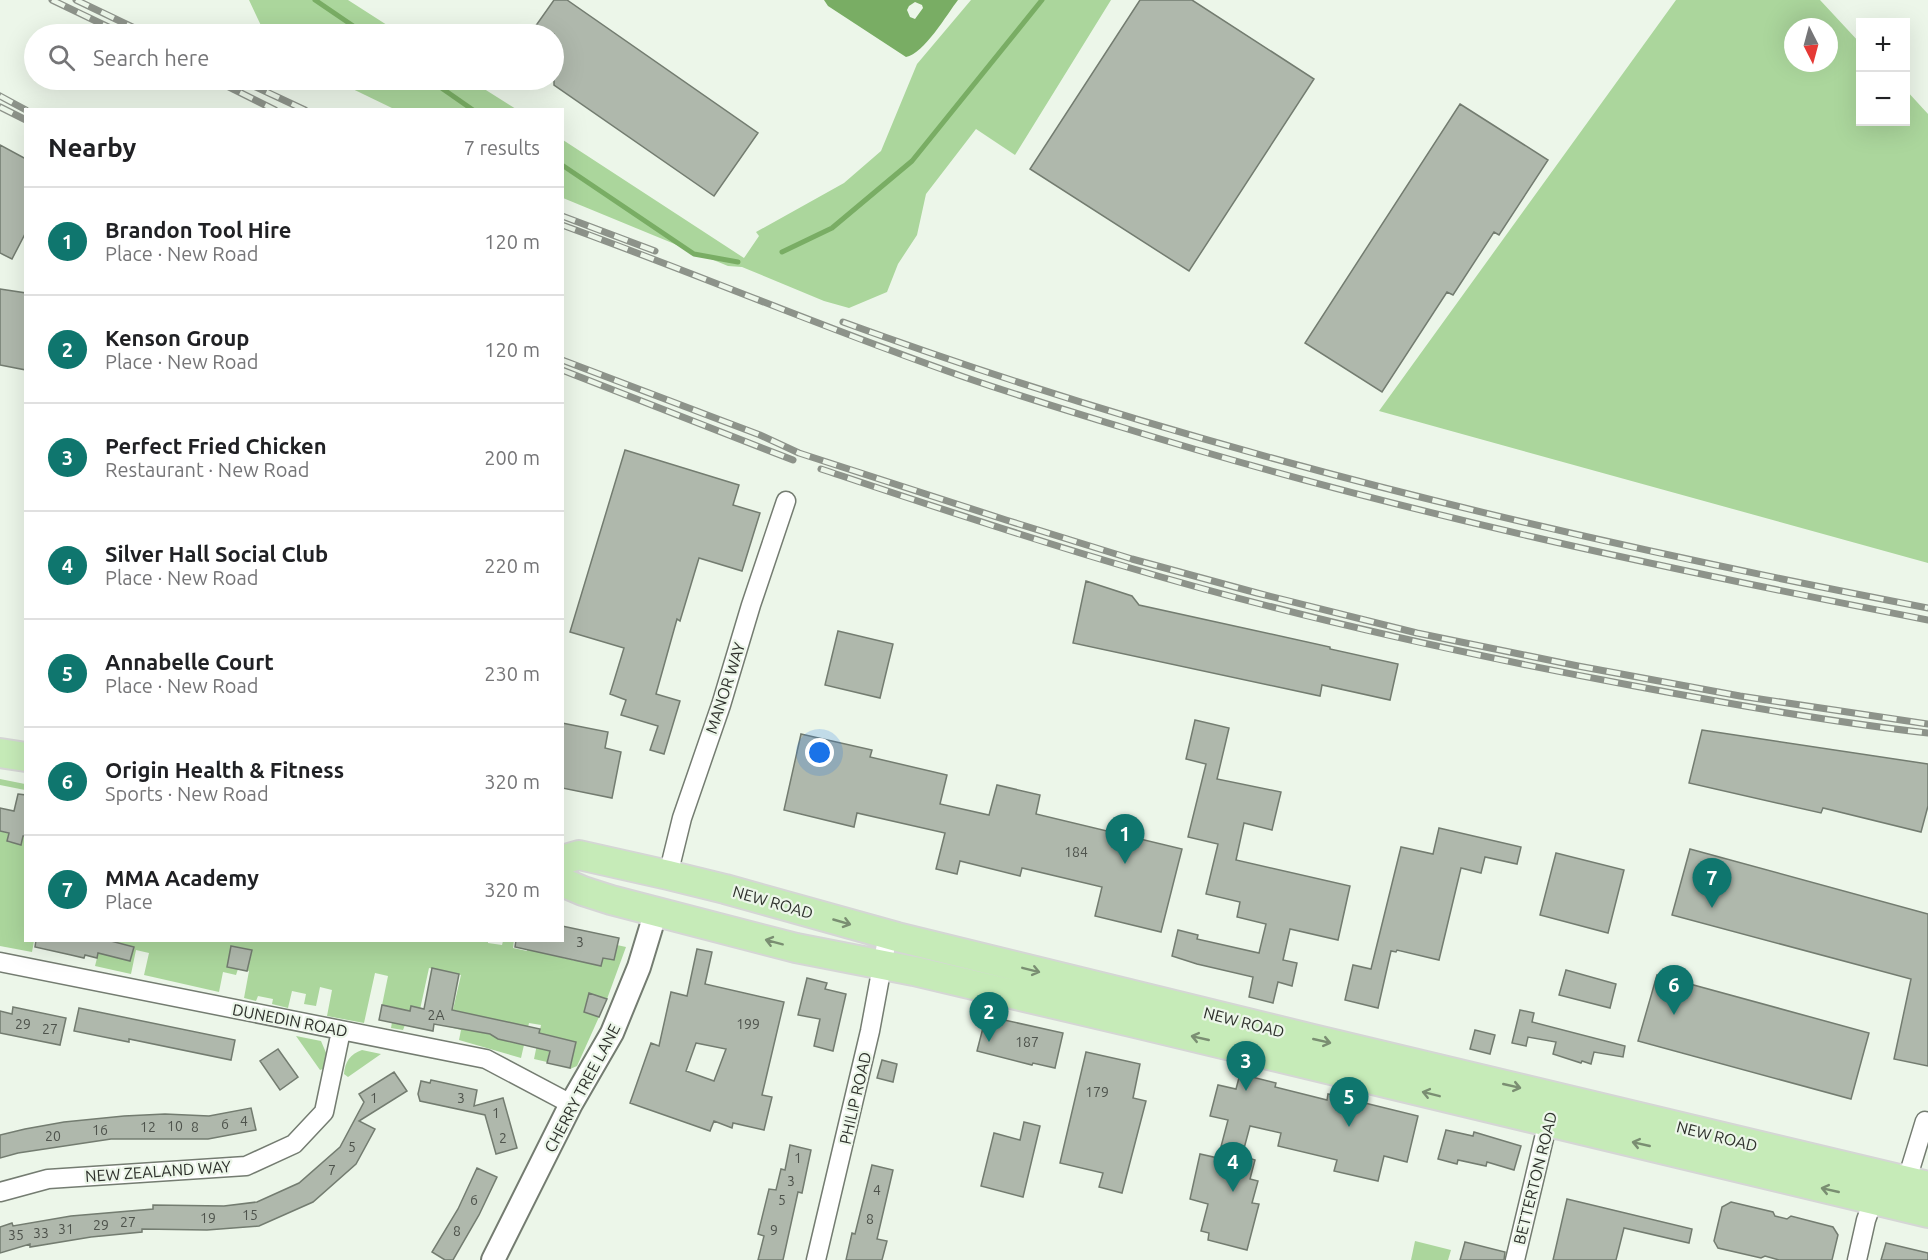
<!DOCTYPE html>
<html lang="en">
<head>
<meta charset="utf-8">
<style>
	:root { --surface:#fff; --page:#f2f2f2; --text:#202124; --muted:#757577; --line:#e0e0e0; --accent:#0f766e }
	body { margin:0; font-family:Ubuntu,sans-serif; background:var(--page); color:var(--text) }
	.controls { position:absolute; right:18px; top:18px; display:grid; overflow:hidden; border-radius:0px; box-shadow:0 6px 24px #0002 }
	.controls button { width:54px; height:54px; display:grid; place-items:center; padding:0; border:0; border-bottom:2px solid var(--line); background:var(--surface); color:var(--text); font:30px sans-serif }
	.compass { position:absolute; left:1784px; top:18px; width:54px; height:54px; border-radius:50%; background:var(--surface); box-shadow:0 6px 24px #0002; rotate:174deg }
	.you { position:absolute; left:820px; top:753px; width:21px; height:21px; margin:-15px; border:4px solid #fff; border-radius:50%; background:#1a73e8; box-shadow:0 0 0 9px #1a73e833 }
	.badge { display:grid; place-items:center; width:39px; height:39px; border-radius:50%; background:var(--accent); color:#fff; font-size:20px; font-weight:700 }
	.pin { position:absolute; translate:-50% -50px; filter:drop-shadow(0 2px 3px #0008) }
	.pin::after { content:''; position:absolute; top:32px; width:21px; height:18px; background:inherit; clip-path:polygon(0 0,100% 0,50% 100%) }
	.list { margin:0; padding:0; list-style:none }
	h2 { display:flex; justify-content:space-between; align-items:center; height:78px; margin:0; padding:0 24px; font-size:26px }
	h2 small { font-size:20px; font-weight:400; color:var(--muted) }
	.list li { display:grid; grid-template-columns:39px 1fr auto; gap:18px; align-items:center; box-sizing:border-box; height:108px; padding:0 24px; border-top:2px solid var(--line) }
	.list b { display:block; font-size:22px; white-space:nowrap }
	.list p { margin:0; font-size:20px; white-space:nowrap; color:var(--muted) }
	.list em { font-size:20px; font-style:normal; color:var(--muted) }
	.icon { flex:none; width:33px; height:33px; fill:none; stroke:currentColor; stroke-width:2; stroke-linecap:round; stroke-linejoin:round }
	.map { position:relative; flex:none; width:1928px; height:1260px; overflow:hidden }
	.search { position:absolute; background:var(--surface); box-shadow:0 6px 24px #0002; left:24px; top:24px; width:540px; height:66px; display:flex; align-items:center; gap:15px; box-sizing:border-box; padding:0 21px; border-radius:33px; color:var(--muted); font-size:22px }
	.panel { position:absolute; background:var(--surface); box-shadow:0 6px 24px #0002; left:24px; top:108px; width:540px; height:834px; border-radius:0px }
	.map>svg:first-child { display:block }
	.green { fill:#abd69c; fill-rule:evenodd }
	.water { fill:#79ad64; fill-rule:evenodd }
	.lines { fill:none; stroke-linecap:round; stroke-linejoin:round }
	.stream { stroke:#79ad64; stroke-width:5 }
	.building { fill:#afb8ac; stroke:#737c70; stroke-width:1.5; fill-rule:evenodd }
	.minor-casing { stroke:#747c71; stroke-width:21 }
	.tertiary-casing { stroke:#747c71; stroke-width:26 }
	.primary-casing { stroke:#d5d6d5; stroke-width:32 }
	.minor { stroke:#fff; stroke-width:18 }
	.tertiary { stroke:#fff; stroke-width:22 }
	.primary { stroke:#c6ebb8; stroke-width:28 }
	.rail-casing { stroke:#8d938a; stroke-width:7 }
	.rail { stroke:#ecf6e9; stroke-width:4.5; stroke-dasharray:14; stroke-linecap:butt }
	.oneway { stroke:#7a8e72 }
	.labels { text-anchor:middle; stroke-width:4.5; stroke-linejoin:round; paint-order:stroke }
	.number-label { font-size:14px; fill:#4e534c }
	.street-label { font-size:16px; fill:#2e312c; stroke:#ecf6e9 }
</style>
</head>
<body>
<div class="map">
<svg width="1928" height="1260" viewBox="0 0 1928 1260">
	<rect width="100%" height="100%" fill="#ecf6e9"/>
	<!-- green -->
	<path class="green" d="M249,0H348L401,34H265Z
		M971,0H1111L1015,155L976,129L926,194L917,235L898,264L887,292L849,308L824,301L742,267L728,266L563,198V140L744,258L759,236L756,232L844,183L881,151L917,64Z
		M1676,0H1820L1860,43V122H1906V90L1928,114V563L1379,411ZM1793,27H1829V63H1793Z
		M334,80H470L516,109H394Z
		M0,779L25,784V790L0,785Z
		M0,831L9,833L8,842L21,844L23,836H25L26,940L34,941L32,952L0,946Z
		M88,940H488V943L502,945L503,941L514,940L513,948L527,951L529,942C541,955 549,956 564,949L563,958L576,961L590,955L588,963L601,966L603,958L614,960L617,945L626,947L607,999L589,993L584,1012L599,1017L577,1066L570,1069L576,1042L552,1037L547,1062L534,1059L541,1025L529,1023L521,1058L459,1040L461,1030L449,1027L461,975L429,968L416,1028L405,1025L403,1030L391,1028L392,1022L379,1020L388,976L375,973L364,1023L327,1016L332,990L320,987L316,1006L304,1004L306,994L292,991L288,1008L272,1004L273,999L258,996L256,1001L244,998L249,971L238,969L236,975L223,972L219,992L144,975L149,953L136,950L131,974L95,966L97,958L85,955Z
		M296,1036L321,1041L327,1055L326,1068L320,1070Z
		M362,1050L381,1054L348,1077L344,1074C345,1062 350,1054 362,1050Z
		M1415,1241L1451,1250L1448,1260H1411Z"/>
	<!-- water -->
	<path class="water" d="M824,0H958C947,14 924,54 906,57L828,6ZM915,2L922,5L923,8L915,19L910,17L907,10L909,6Z"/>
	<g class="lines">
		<!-- stream -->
		<path class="stream" d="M315,0L365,34
			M430,80L473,110
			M562,165L694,254L738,262
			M782,252L832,228L912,161L1042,0"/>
	</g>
	<!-- building -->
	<path class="building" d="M554,0H567L758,133L714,196L554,85V34H530Z
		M1140,0H1192L1314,79L1189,271L1030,169Z
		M1460,104L1548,160L1499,235L1494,232L1453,295L1447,292L1382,392L1305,343Z
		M0,145L26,159V232L12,259L0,253Z
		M0,289L26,293V370L0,365Z
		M625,450L739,485L733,505L760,513L742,571L699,558L680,621L677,619L656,694L680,701L664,754L650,750L658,726L621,715L626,700L610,694L624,648L570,632Z
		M1086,581L1132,596L1139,605L1330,647V649L1398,664L1390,700L1322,685L1320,696L1073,643Z
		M838,631L893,644L880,698L825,685Z
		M1195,720L1229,728L1217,779L1281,792L1272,830L1244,823L1236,860L1350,886L1338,940L1290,929L1283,960L1297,963L1292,986L1278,982L1273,1003L1249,997L1253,977L1197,964L1172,956L1178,930L1198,935L1197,939L1259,953L1266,924L1237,917L1240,902L1206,894L1218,844L1188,837L1206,764L1186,759Z
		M562,723L608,732L605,748L621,752L612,798L562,788Z
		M1702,730L1928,764V806L1921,832L1823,808L1821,813L1689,783Z
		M801,734L872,750L870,757L947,775L940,804L989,815L997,785L1040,795L1036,814L1182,849L1161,932L1095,916L1102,887L1022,868L1020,876L960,861L957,874L936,869L945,833L857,813L854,827L784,810Z
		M18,794L26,795V836H23L21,845L7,841L9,833L0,831V808L14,811Z
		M1439,828L1521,847L1517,864L1485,857L1481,873L1461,868L1439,960L1397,950L1396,952L1391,951L1378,1008L1345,1000L1353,965L1371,969L1401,847L1433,854Z
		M1690,849L1928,914V1066L1894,1059L1911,979L1672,915Z
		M1556,853L1624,870L1608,933L1540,915Z
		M562,926L619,938L614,960L603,958L601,966L515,947L516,940H562Z
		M36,940H107L134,947L130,961L98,953L97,958L85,955L84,958L71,955L35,947Z
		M231,946L252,950L247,971L227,967Z
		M697,949L712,952L705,984L784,1002L762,1095L772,1097L764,1130L733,1123L732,1128L714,1121L710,1131L630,1103L651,1043L659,1046L671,992L687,996ZM696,1043L726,1049L714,1081L686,1071Z
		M432,968L459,974L452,1010L540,1029L539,1033L576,1042L570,1068L547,1063L550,1051L498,1039L490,1034L434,1024L433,1031L379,1020L382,1005L410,1011L411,1006L424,1009Z
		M1566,970L1616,984L1610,1008L1559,995Z
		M1657,975L1869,1033L1851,1099L1638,1041Z
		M807,978L827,983L825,989L846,994L833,1051L814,1046L820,1019L798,1015Z
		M589,993L607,999L599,1017L584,1012Z
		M13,1007L66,1018L60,1045L0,1033V1011L12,1014Z
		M79,1008L235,1040L231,1060L129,1039V1042L74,1031Z
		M1520,1010L1534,1013L1532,1022L1625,1046L1623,1057L1594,1052L1591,1064L1582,1061L1581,1063L1553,1054L1556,1042L1528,1037L1526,1046L1512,1043Z
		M986,1016L1063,1033L1055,1068L1033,1063L1032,1065L977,1051Z
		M1475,1030L1495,1035L1490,1054L1470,1049Z
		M278,1049L298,1077L280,1090L260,1061Z
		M1086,1052L1140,1064L1133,1098L1146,1101L1122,1193L1099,1187L1103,1173L1060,1163Z
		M882,1060L897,1064L893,1082L877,1078Z
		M394,1072L407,1091L359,1121L375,1129L356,1164L313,1202L259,1226L207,1230L142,1229V1232L91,1237L30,1247V1244L0,1253V1227L12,1223L13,1226L71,1216L153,1209V1205L224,1206L257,1202L299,1183L340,1147L364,1102L359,1094Z
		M1240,1074L1276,1083L1275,1087L1327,1100L1328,1094L1418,1116L1407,1162L1384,1156L1378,1181L1334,1171L1337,1160L1278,1146L1281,1133L1250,1126L1242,1156L1255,1160L1250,1179L1258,1181L1252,1203L1259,1204L1247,1250L1208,1240L1209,1233L1201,1231L1208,1204L1190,1199L1200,1154L1218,1158L1228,1120L1210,1116L1218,1085L1236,1089Z
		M431,1080L477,1090L474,1106L503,1098L517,1148L496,1154L485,1115L420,1101L418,1094L421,1081L430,1083Z
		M251,1108L256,1130L208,1139H111L18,1153L0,1158V1135L25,1129L64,1122L124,1116L165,1114L209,1116Z
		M1024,1122L1040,1126L1023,1197L981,1186L994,1133L1020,1140Z
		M1446,1130L1473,1136L1474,1132L1521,1146L1514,1170L1487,1162L1486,1166L1458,1160L1457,1164L1438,1159Z
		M790,1145L811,1150L802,1193L798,1192L783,1260H758L764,1236L758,1234L769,1189L776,1190L781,1169L785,1170Z
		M872,1165L893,1170L877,1239L887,1241L882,1260H846L852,1233L855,1234Z
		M477,1168L497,1177L479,1215L453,1260H445L432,1252L458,1209Z
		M1567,1199L1692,1229L1689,1243L1624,1228L1616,1260H1553Z
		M1731,1202L1773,1212L1775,1216L1787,1219L1791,1216L1833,1227L1838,1235L1832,1260H1779L1765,1256L1761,1258L1718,1248L1714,1241L1722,1207Z
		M1465,1242L1505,1252L1504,1260H1460Z
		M1886,1243L1928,1253V1260H1881Z"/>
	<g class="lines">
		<!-- minor casing -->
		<g class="minor-casing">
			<path id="minor" d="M668,875L682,818L721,705L751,605L786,501
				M0,962L486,1059L571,1104
				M0,1192L48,1179L246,1166L294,1144L324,1112L341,1031
				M816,1260L870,1031L888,934
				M1515,1260L1550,1113
				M1857,1260L1866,1220L1882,1176L1909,1173L1925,1121L1928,1122"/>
		</g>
		<!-- tertiary casing -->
		<g class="tertiary-casing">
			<path id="tertiary" d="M493,1260L571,1104L612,1033L639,967L656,911"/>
		</g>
		<!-- primary casing -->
		<g class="primary-casing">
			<path id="primary" d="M0,753L26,757
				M562,860L579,855L668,875L725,889L897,937L1313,1039L1928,1186
				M562,882L583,891L611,900L796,948L914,971L1135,1023L1928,1213"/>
		</g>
		<!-- minor -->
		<use href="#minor" class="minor"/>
		<!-- tertiary -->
		<use href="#tertiary" class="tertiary"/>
		<!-- primary -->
		<use href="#primary" class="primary"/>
		<!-- rail casing -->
		<g class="rail-casing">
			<path id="rail" d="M52,0L123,34
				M76,0L147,34
				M215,80L275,110
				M241,80L305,110
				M0,96L26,110
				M0,107L26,120
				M562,216L655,251
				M562,225C697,274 829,330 964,377C1016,395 1069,411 1121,427C1385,509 1657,567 1928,620
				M843,322C1197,451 1559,537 1928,608
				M562,360L760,435L799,453L1006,520L1132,559L1257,593L1417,633L1578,666L1740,696L1928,724
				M562,370L793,460
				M821,469C923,503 1024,537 1127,567C1295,617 1467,655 1640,687C1735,705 1831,722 1928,733"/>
		</g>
		<!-- rail -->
		<use href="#rail" class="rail"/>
	</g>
	<!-- one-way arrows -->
	<defs><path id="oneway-shaft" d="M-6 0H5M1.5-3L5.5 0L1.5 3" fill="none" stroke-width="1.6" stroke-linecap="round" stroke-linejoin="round" transform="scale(1.5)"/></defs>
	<g class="oneway">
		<use href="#oneway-shaft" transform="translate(842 922) rotate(16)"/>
		<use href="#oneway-shaft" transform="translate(774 942) rotate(-165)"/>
		<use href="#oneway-shaft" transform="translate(1031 970) rotate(14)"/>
		<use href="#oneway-shaft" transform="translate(1200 1038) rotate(-167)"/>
		<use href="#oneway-shaft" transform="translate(1322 1041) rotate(13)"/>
		<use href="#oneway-shaft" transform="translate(1512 1086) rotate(13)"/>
		<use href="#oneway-shaft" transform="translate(1431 1094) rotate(-166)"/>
		<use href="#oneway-shaft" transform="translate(1641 1144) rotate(-167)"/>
		<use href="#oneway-shaft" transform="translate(1830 1190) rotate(-167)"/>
	</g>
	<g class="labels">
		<!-- number labels -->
		<g class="number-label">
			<text x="1076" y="857">184</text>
			<text x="580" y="947">3</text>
			<text x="436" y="1020">2A</text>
			<text x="23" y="1029">29</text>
			<text x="748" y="1029">199</text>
			<text x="50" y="1034">27</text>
			<text x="1027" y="1047">187</text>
			<text x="1097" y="1097">179</text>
			<text x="374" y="1103">1</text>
			<text x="461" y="1103">3</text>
			<text x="496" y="1118">1</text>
			<text x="244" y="1126">4</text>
			<text x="225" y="1129">6</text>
			<text x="175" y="1131">10</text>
			<text x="148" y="1132">12</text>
			<text x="195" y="1132">8</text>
			<text x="100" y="1135">16</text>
			<text x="53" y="1141">20</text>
			<text x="503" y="1143">2</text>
			<text x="352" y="1152">5</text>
			<text x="798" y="1163">1</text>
			<text x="332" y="1175">7</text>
			<text x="791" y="1186">3</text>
			<text x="877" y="1195">4</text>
			<text x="474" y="1205">6</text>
			<text x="782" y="1205">5</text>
			<text x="250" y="1220">15</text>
			<text x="208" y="1223">19</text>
			<text x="870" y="1224">8</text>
			<text x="128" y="1227">27</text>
			<text x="101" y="1230">29</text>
			<text x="66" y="1234">31</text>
			<text x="774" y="1235">9</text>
			<text x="457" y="1236">8</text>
			<text x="41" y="1238">33</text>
			<text x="16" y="1240">35</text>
		</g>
		<!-- street labels -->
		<g class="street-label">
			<text transform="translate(725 688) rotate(-72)" y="6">MANOR WAY</text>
			<text transform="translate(773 902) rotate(16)" y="6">NEW ROAD</text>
			<text transform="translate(290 1020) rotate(11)" y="6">DUNEDIN ROAD</text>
			<text transform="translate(1244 1022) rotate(14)" y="6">NEW ROAD</text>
			<text transform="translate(582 1088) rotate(-62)" y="6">CHERRY TREE LANE</text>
			<text transform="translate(855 1098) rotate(-77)" y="6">PHILIP ROAD</text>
			<text transform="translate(1717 1136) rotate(14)" y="6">NEW ROAD</text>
			<text transform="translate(158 1171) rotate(-4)" y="6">NEW ZEALAND WAY</text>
			<text transform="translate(1535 1178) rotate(-76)" y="6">BETTERTON ROAD</text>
		</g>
	</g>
</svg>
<div class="controls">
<button>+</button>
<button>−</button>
</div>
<svg class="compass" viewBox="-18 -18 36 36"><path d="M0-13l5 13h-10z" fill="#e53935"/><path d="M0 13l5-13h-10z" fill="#757577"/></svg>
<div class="you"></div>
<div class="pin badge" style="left:1125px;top:864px">1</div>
<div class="pin badge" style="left:989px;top:1042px">2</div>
<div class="pin badge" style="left:1246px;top:1091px">3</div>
<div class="pin badge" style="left:1233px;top:1192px">4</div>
<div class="pin badge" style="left:1349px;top:1127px">5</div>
<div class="pin badge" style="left:1674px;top:1015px">6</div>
<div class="pin badge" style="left:1712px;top:908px">7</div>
<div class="search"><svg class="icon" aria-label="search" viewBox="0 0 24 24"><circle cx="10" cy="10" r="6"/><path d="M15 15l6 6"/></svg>Search here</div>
<section class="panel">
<h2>Nearby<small>7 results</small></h2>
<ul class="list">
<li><span class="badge">1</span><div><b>Brandon Tool Hire</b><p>Place · New Road</p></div><em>120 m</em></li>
<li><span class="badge">2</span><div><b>Kenson Group</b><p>Place · New Road</p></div><em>120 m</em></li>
<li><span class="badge">3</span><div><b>Perfect Fried Chicken</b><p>Restaurant · New Road</p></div><em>200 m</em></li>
<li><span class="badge">4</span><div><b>Silver Hall Social Club</b><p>Place · New Road</p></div><em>220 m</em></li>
<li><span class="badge">5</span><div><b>Annabelle Court</b><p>Place · New Road</p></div><em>230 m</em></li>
<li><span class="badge">6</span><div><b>Origin Health &amp; Fitness</b><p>Sports · New Road</p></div><em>320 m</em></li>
<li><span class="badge">7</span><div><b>MMA Academy</b><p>Place</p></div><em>320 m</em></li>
</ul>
</section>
</div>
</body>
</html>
